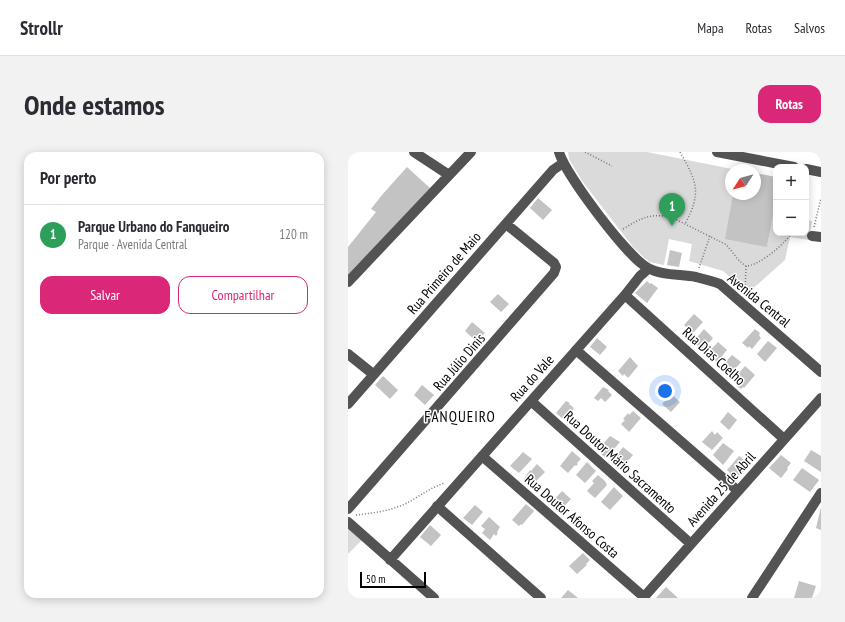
<!DOCTYPE html>
<html lang="pt">
<head>
<meta charset="utf-8">
<style>
	:root { --surface:#fff; --page:#f2f2f3; --text:#2b2b33; --muted:#7c7c81; --line:#e1e1e2; --accent:#db2777 }
	body { margin:0; font-family:"PT Sans Narrow",sans-serif; background:var(--page); color:var(--text) }
	.controls { position:absolute; right:12px; top:12px; display:grid; overflow:hidden; border-radius:8px; box-shadow:0 2px 10px #0003 }
	.controls button { width:36px; height:36px; display:grid; place-items:center; padding:0; border:0; border-bottom:1px solid var(--line); background:var(--surface); color:var(--text); font:20px sans-serif }
	.compass { position:absolute; left:377px; top:12px; width:36px; height:36px; border-radius:50%; background:var(--surface); box-shadow:0 2px 10px #0003; rotate:234deg }
	.scale { position:absolute; left:12px; bottom:10px; width:66px; box-sizing:border-box; padding-left:4px; border:2px solid #000; border-top:0; font-size:11px; line-height:14px; white-space:nowrap; color:#000; -webkit-text-stroke:3px #fff; paint-order:stroke }
	.you { position:absolute; left:317px; top:239px; width:14px; height:14px; margin:-10px; border:3px solid #fff; border-radius:50%; background:#1a73e8; box-shadow:0 0 0 6px #1a73e833 }
	.badge { display:grid; place-items:center; width:26px; height:26px; border-radius:50%; background:var(--accent); color:#fff; font-size:13px; font-weight:700 }
	.pin { position:absolute; translate:-50% -33px; filter:drop-shadow(0 1px 2px #0008) }
	.pin::after { content:''; position:absolute; top:21px; width:14px; height:12px; background:inherit; clip-path:polygon(0 0,100% 0,50% 100%) }
	.list { margin:0; padding:0; list-style:none }
	h2 { display:flex; justify-content:space-between; align-items:center; height:52px; margin:0; padding:0 16px; font-size:17px }
	h2 small { font-size:13px; font-weight:400; color:var(--muted) }
	.list li { display:grid; grid-template-columns:26px 1fr auto; gap:12px; align-items:center; box-sizing:border-box; height:60px; padding:0 16px; border-top:1px solid var(--line) }
	.list b { display:block; font-size:15px; white-space:nowrap }
	.list p { margin:0; font-size:13px; white-space:nowrap; color:var(--muted) }
	.list em { font-size:13px; font-style:normal; color:var(--muted) }
	.actions { display:flex; gap:8px; padding:12px 16px }
	.actions a { flex:1; padding:9px 0; border:1px solid var(--accent); border-radius:12px; text-align:center; font-size:14px; color:var(--accent) }
	.actions .main { background:var(--accent); color:#fff }
	.map { position:relative; flex:none; width:473px; height:446px; overflow:hidden; border-radius:12px }
	header { display:flex; align-items:center; gap:24px; box-sizing:border-box; height:56px; padding:0 20px; background:var(--surface); border-bottom:1px solid var(--line) }
	header strong { font-size:19px }
	nav { display:flex; gap:22px; margin-inline-start:auto; font-size:14px }
	.intro { display:flex; align-items:center; justify-content:space-between; box-sizing:border-box; height:96px; padding:0 24px }
	h1 { margin:0; font-size:28px }
	.button { padding:10px 18px; border-radius:12px; background:var(--accent); color:#fff; font-size:14px; font-weight:700 }
	main { display:flex; gap:24px; padding:0 24px }
	aside { flex:1; background:var(--surface); border-radius:12px; box-shadow:0 2px 10px #0003 }
	.map>svg:first-child { display:block }
	.green { fill:#dadada }
	.building { fill:#c3c3c3 }
	.lines { fill:none; stroke-linecap:round; stroke-linejoin:round }
	.path { stroke:#757575; stroke-width:1.5; stroke-dasharray:1 2; stroke-linecap:butt }
	.minor { stroke:#535353; stroke-width:10 }
	.labels { text-anchor:middle; stroke-width:3; stroke-linejoin:round; paint-order:stroke }
	.street-label { font-size:14px; fill:#000; stroke:#fff }
	.neighbourhood-label { font-size:15px; letter-spacing:1px; fill:#000; stroke:#fff }
</style>
</head>
<body>
<header>
<strong>Strollr</strong>
<nav><a>Mapa</a><a>Rotas</a><a>Salvos</a></nav>
</header>
<div class="intro"><h1>Onde estamos</h1><a class="button">Rotas</a></div>
<main>
<aside>
<h2>Por perto<small></small></h2>
<ul class="list">
<li><span class="badge" style="background:#2e9e5b">1</span><div><b>Parque Urbano do Fanqueiro</b><p>Parque · Avenida Central</p></div><em>120 m</em></li>
</ul>
<div class="actions"><a class="main">Salvar</a><a>Compartilhar</a></div>
</aside>
<div class="map">
<svg width="473" height="446" viewBox="0 0 473 446">
	<rect width="100%" height="100%" fill="#fff"/>
	<!-- green -->
	<path class="green" d="M220,0H299L389,18H383V42H385L419,94L425,61L428,62V81H458V68L464,69L461,88L442,85L437,108L400,141L375,119L341,109L344,92L321,87L316,113L301,110L285,95L234,29L221,7Z
		M0,370L17,385L0,402Z"/>
	<!-- building -->
	<path class="building" d="M59,15L83,37L0,124V95L28,60L23,57L34,43Z
		M407,21L428,25V46L419,95L377,87L385,42H407Z
		M190,46L204,58L195,68L182,56Z
		M322,98L334,101L331,115L319,113Z
		M299,129L302,132L303,131L310,136L299,151L287,141Z
		M150,142L161,152L153,160L142,150Z
		M346,162L355,170L345,181L336,173Z
		M124,170L137,181L128,189L117,179Z
		M356,177L365,186L354,199L346,189Z
		M407,177L412,181L411,183L413,186L404,197L401,194L400,196L394,191Z
		M249,186L259,195L252,203L242,195Z
		M420,189L429,196L417,210L409,202Z
		M370,190L379,198L369,210L359,202Z
		M384,203L393,210L381,224L372,216Z
		M282,205L290,214L280,226L276,222L275,224L270,219Z
		M397,214L407,223L396,236L395,235L393,237L388,233L390,231L386,227Z
		M35,224L50,238L42,247L27,233Z
		M74,233L86,243L77,253L66,243Z
		M255,235L261,238L260,239L264,243L257,250L253,246L250,249L246,246Z
		M323,242L332,250L323,260L314,252Z
		M218,249L222,251L221,252L226,256L221,264L220,263L216,268L208,261Z
		M285,259L293,266L281,280L273,272L277,268L275,267L280,261L281,263Z
		M380,260L389,268L381,278L372,270Z
		M364,279L367,283L369,280L375,286L364,298L354,290Z
		M262,284L272,290L258,306L253,302L254,301L250,297Z
		M375,291L386,299L375,313L365,303Z
		M275,295L285,303L272,318L263,311Z
		M463,298L473,304V320L456,309Z
		M224,299L233,307L229,311L230,312L228,314L227,313L220,321L212,314Z
		M175,300L184,307L171,321L162,314Z
		M433,303L443,311L439,316L440,317L433,326L421,316Z
		M391,304L401,312L399,314L400,315L388,327L379,318Z
		M239,310L248,319L237,331L228,323Z
		M189,312L197,320L185,332L182,330L181,331L176,327L182,318L183,319Z
		M454,316L471,328L462,340L445,328Z
		M250,323L257,329L259,333L247,346L239,339L246,331L244,329Z
		M266,335L275,344L262,358L253,350Z
		M214,339L223,347L212,359L204,350Z
		M178,352L186,359L174,373L173,372L171,374L164,368Z
		M127,353L135,360L124,373L115,366Z
		M473,355V378L468,376Z
		M141,365L152,375L149,380L150,381L148,384L146,382L142,388L134,381L137,377L133,374Z
		M82,373L93,383L83,394L72,385Z
		M235,401L242,408L238,412L239,413L229,422L221,414Z
		M451,429L468,434L464,446H446Z
		M318,435L330,446H308Z
		M220,438L230,446H213Z"/>
	<g class="lines">
		<!-- path -->
		<path class="path" d="M237,0L264,14
			M332,0C349,30 354,40 337,72
			M466,75L473,46
			M275,77C293,66 304,60 325,66L377,92C385,99 389,109 398,114C409,114 429,98 436,90C440,87 441,83 445,81
			M351,116L362,84
			M397,142L398,114
			M8,363C25,361 43,359 59,351C72,344 83,335 97,331"/>
		<!-- minor -->
		<path class="minor" d="M66,0L101,23
			M211,0C217,22 280,106 300,116C314,124 333,122 348,125C356,127 364,129 372,132L473,220
			M369,0L446,15
			M458,17L473,20
			M464,84L473,85
			M0,130L123,0
			M277,143L436,287
			M228,198L390,339
			M0,202L25,222
			M183,249L343,392
			M0,252L205,18L215,11
			M134,304L296,445
			M89,354L193,446
			M0,357L206,121L208,115L206,111L158,72
			M0,370L86,446
			M42,408L277,143L292,124L300,117
			M295,446L473,246
			M404,446L473,341"/>
	</g>
	<g class="labels">
		<!-- street labels -->
		<g class="street-label">
			<text transform="translate(96 121) rotate(-49)" y="5">Rua Primeiro de Maio</text>
			<text transform="translate(411 148) rotate(39)" y="5">Avenida Central</text>
			<text transform="translate(366 204) rotate(42)" y="5">Rua Dias Coelho</text>
			<text transform="translate(111 210) rotate(-49)" y="5">Rua Júlio Dinis</text>
			<text transform="translate(184 226) rotate(-48)" y="5">Rua do Vale</text>
			<text transform="translate(272 310) rotate(42)" y="5">Rua Doutor Mário Sacramento</text>
			<text transform="translate(373 337) rotate(-48)" y="5">Avenida 25 de Abril</text>
			<text transform="translate(224 364) rotate(41)" y="5">Rua Doutor Afonso Costa</text>
		</g>
		<!-- neighbourhood labels -->
		<g class="neighbourhood-label">
			<text x="112" y="270">FANQUEIRO</text>
		</g>
	</g>
</svg>
<div class="controls">
<button>+</button>
<button>−</button>
</div>
<svg class="compass" viewBox="-18 -18 36 36"><path d="M0-13l5 13h-10z" fill="#e53935"/><path d="M0 13l5-13h-10z" fill="#7c7c81"/></svg>
<div class="scale">50 m</div>
<div class="you"></div>
<div class="pin badge" style="left:324px;top:74px;background:#2e9e5b">1</div>
</div>
</main>
</body>
</html>
